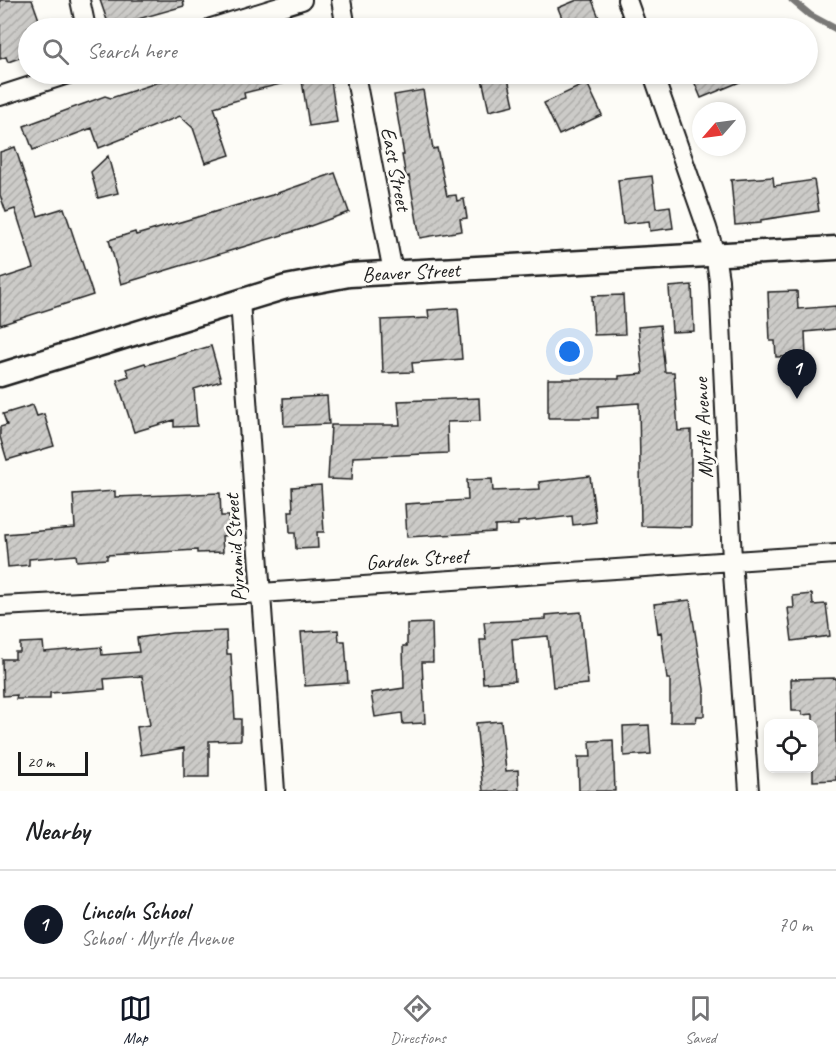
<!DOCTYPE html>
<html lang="en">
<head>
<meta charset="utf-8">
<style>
	:root { --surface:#fff; --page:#f6f6f6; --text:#202124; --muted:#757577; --line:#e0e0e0; --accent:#111827 }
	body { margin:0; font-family:Caveat,sans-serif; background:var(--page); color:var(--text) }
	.controls { position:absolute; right:18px; bottom:18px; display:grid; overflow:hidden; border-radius:12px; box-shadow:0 3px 9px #0003 }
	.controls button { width:54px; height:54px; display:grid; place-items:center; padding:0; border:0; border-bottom:2px solid var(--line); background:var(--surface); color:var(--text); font:30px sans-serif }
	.compass { position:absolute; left:692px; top:102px; width:54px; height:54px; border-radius:50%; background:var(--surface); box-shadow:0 3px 9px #0003; rotate:242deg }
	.scale { position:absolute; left:18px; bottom:15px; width:70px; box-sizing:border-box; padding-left:6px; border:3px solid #1c1c1c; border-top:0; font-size:16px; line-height:21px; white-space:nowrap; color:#1c1c1c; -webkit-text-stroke:4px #fdfcf7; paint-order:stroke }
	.you { position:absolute; left:570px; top:352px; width:21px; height:21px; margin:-15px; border:4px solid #fff; border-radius:50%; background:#1a73e8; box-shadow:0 0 0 9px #1a73e833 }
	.badge { display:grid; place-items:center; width:39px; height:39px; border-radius:50%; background:var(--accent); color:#fff; font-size:20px; font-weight:700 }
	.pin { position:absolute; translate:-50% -50px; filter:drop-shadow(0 2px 3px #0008) }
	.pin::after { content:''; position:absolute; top:32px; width:21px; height:18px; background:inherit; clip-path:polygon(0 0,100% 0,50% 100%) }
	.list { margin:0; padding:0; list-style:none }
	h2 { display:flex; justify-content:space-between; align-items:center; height:78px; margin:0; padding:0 24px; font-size:26px }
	h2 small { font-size:20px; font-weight:400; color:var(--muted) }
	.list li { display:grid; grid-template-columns:39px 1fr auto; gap:18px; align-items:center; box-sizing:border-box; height:108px; padding:0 24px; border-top:2px solid var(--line) }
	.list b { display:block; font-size:22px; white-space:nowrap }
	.list p { margin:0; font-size:20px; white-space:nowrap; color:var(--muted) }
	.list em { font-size:20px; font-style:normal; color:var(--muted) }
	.icon { flex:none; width:33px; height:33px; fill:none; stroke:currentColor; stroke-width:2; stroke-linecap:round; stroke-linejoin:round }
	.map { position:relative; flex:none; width:836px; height:791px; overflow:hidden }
	.search { position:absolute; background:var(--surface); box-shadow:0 3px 9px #0003; left:18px; right:18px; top:18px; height:66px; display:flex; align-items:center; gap:15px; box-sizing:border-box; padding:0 21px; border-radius:33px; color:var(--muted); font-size:22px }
	.sheet { height:186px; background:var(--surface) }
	nav { display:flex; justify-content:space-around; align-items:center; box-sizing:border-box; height:84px; border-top:2px solid var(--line); background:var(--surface); font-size:16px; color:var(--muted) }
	nav a { display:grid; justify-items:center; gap:3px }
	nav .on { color:var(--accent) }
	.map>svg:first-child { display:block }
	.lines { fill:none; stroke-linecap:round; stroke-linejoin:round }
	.stream { stroke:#797876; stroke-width:7 }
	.building { fill:url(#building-hatch); stroke:#1c1c1c; stroke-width:1.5 }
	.minor-casing { stroke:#1c1c1c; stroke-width:22 }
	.tertiary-casing { stroke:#1c1c1c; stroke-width:27 }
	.minor { stroke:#fdfcf7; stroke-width:18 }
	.tertiary { stroke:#fdfcf7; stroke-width:22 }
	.labels { text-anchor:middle; stroke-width:5; stroke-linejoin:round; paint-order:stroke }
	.street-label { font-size:21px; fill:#1c1c1c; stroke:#fdfcf7 }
</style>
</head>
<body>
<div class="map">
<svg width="836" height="791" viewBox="0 0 836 791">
	<defs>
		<pattern id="building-hatch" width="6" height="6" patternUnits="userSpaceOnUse" patternTransform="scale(1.5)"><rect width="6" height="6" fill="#cccbc8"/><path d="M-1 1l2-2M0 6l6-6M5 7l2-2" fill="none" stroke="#afaeab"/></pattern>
	</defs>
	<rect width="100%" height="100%" fill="#fdfcf7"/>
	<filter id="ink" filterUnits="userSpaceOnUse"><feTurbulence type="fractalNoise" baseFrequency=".0167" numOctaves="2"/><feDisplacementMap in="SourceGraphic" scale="12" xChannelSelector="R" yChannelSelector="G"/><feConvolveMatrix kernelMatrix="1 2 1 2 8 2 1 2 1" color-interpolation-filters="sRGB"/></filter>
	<g filter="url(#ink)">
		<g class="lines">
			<!-- stream -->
			<path class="stream" d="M792,0L810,15L836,29"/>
		</g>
		<!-- building -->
		<path class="building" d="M0,0H32L42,28H28V55L8,62L6,57L0,59Z
			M100,0H183L184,6L138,19V21L116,28L114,21L108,23Z
			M577,0H592L600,20L580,28H566L558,8Z
			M183,74H296L297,80L244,93L245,98L214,107L230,155L205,163L193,128L180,116L99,148L92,128L33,150L24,126L105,96L111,98Z
			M301,74H330L337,122L309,126Z
			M481,74H507L514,105L489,111Z
			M691,74H759L701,98Z
			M587,83L602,115L559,135L544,103Z
			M423,90L433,149L437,148L447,196L456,195L457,201L464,199L467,218L460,219L462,231L420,238L409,176L406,177L402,155H404L394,95Z
			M15,147L38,216L64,208L93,295L0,325V279L34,268L15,209L6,212L0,195V152Z
			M108,156L118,193L98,198L91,172Z
			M335,173L349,212L302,229L121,284L109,240L135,232L136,235L272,195Z
			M652,176L656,208L670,206L673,228L650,231L649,221L623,224L618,180Z
			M773,177L774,186L814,180L819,211L761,220V223L735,225L731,180Z
			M692,285L694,331L672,332L669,287Z
			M797,291L798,309L836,306V329L805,332L806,356L776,357L775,341H770L768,292Z
			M623,295L625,334L594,335L592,296Z
			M458,308L462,359L412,363L413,372L383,373L381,320L429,318L428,310Z
			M660,325L665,372H674L678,431L691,430V527L641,526L639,403L598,406V418H548V379H619V376L643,374L638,327Z
			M211,346L221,381L194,389L197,426L174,427V420L134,432L117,380L129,376L126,369L145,363L146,365Z
			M327,396L329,424L284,426L283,398Z
			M479,398L480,421L447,422L448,453L353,457L352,480L328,479L331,425H400L398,401Z
			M33,405L37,416L44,414L54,446L7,460L0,437V427L7,425L3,414Z
			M590,476L596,522L573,525L572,516L518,522V525L495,526V532L407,537L405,504L468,500L467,480L492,479L493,491L540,489L539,482Z
			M321,485L324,532H317L318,548L296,549L295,533H290L289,511H293L292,487Z
			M115,491V497L220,493L221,516H229L230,535L222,536L223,552L197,553V550L107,555V559L77,561L76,555L29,559V565L8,567L5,534L75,528L73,494Z
			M812,594L813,605L826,604L830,636L792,641L788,608H794L793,596Z
			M690,600L704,689V716H697L696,722H670V679H667L661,632L658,633L654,604Z
			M581,612L588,684L553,687L548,636L512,639L515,681L483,683L480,640H486L484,622L546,619V615Z
			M432,623L433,662H422L425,723L403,724L402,713L375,717L371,693L404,688L403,646H407V624Z
			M338,630L339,641H345L348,683L305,686L301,632Z
			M226,631L227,654H231L235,719H241V740L209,741V777H184V748L141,755L137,727L150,725L142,676L104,679L105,689L50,693V699H16L17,695L3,696L2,659H15V652H20V643L43,642L44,652L101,647L102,655L139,652L137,638L172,633Z
			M836,678V780L813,781V714L802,715V711H792L791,679Z
			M501,721L506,771L518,770L519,791H483L476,723Z
			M649,725L651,754L624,756L623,726Z
			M613,740L615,791H579L578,757H591L590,741Z"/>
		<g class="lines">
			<!-- minor casing -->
			<g class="minor-casing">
				<path id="minor" d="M80,0L86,28
					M341,0L346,28
					M627,0L637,28
					M211,28L302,0
					M355,74L393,272
					M653,74L707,228L715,254L719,280L732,560L749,791
					M0,96L68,74
					M240,301L275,791
					M0,606L261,593L836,554"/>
			</g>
			<!-- tertiary casing -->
			<g class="tertiary-casing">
				<path id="tertiary" d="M0,375L286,287L349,275L836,248"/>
			</g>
			<!-- minor -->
			<use href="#minor" class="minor"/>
			<!-- tertiary -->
			<use href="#tertiary" class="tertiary"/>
		</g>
	</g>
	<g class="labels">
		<!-- street labels -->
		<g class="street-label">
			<text transform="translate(396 169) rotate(79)" y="7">East Street</text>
			<text transform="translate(411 272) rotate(-3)" y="7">Beaver Street</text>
			<text transform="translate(703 428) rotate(-93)" y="7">Myrtle Avenue</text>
			<text transform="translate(235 548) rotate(-94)" y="7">Pyramid Street</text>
			<text transform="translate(417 559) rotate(-4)" y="7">Garden Street</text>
		</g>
	</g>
</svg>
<div class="controls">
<button><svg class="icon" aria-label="locate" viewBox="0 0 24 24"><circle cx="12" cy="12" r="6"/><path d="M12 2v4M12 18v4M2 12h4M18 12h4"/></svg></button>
</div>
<svg class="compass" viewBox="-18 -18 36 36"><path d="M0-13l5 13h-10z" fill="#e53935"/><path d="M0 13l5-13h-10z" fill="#757577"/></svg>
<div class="scale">20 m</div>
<div class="you"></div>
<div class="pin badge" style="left:797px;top:399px">1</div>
<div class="search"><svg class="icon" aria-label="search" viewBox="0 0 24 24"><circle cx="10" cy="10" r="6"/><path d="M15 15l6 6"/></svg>Search here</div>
</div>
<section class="sheet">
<h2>Nearby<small></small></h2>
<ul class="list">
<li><span class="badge">1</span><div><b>Lincoln School</b><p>School · Myrtle Avenue</p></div><em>70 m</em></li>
</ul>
</section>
<nav>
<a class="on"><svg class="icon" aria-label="map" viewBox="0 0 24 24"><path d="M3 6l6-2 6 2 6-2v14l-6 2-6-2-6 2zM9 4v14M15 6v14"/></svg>Map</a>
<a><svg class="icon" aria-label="directions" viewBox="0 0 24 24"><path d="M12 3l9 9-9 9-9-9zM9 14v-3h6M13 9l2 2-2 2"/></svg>Directions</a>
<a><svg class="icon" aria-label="saved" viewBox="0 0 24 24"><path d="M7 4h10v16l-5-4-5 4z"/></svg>Saved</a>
</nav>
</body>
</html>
